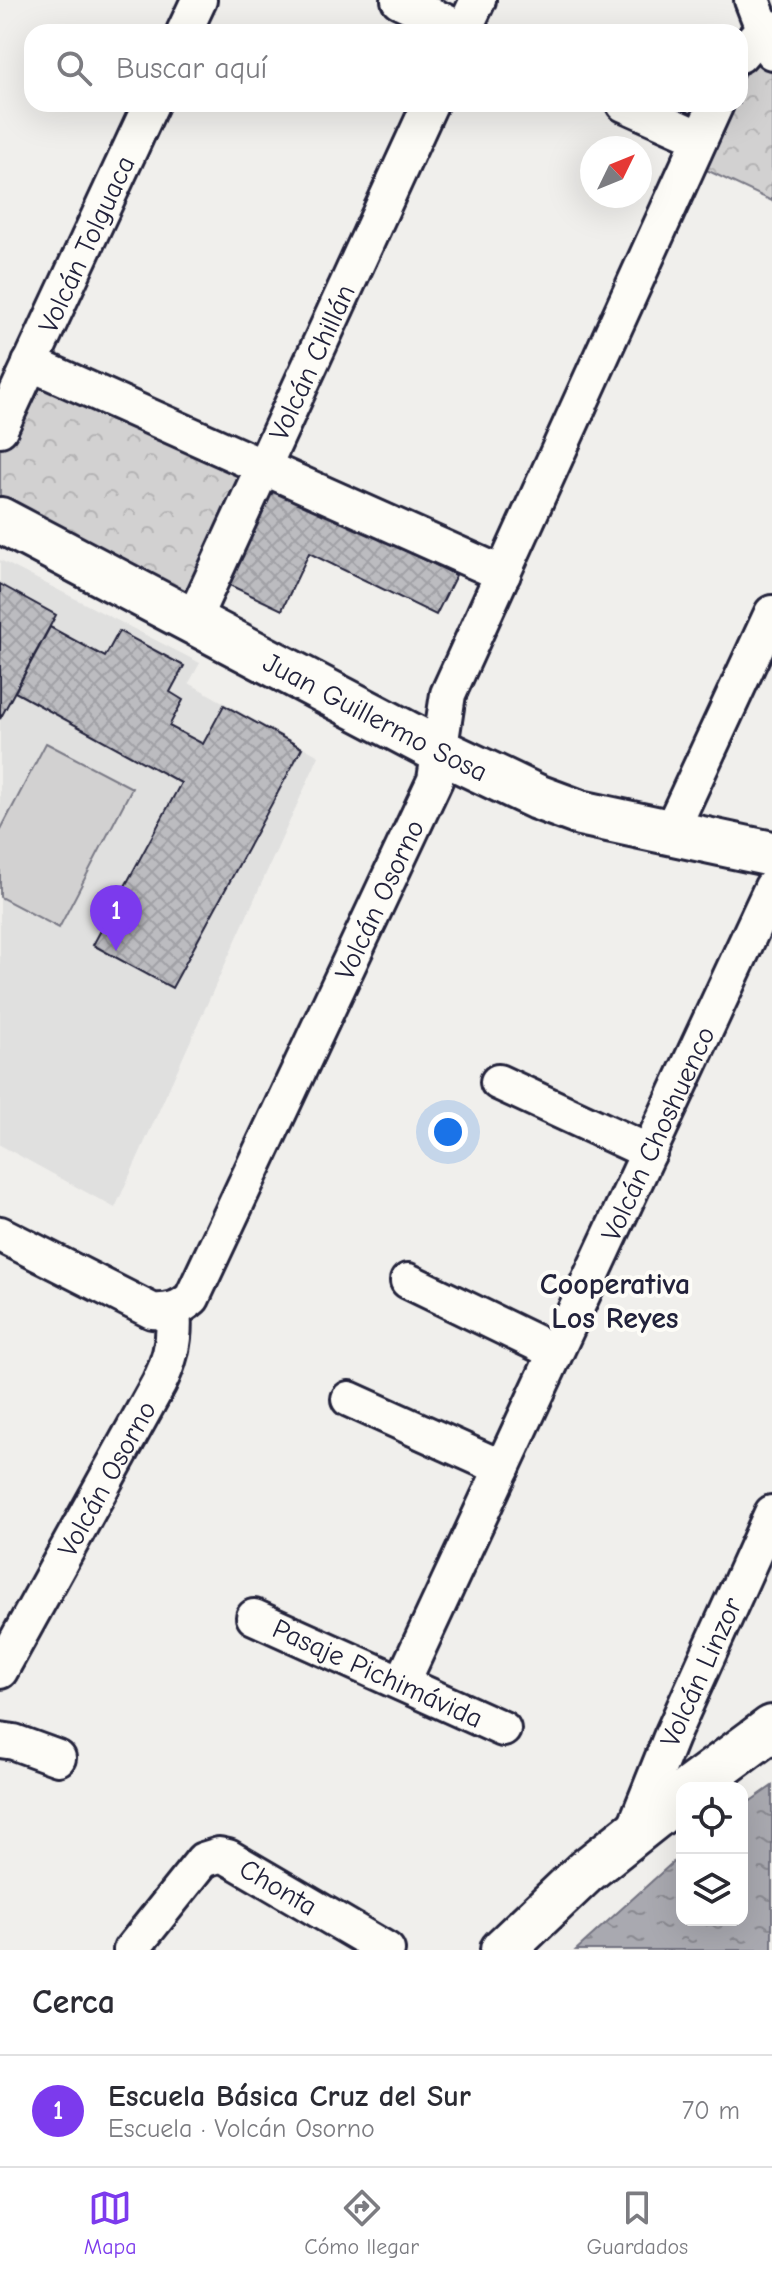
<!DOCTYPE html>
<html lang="es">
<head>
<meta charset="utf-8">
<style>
	:root { --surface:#fff; --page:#f2f2f3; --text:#2b2b33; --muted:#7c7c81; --line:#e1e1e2; --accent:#7c3aed }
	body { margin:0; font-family:"Comic Neue",sans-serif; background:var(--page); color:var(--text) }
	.controls { position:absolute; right:24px; bottom:24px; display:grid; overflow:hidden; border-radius:16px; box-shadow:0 8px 32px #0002 }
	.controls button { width:72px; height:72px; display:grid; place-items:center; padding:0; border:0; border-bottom:2px solid var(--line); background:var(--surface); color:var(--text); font:40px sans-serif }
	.compass { position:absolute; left:580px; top:136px; width:72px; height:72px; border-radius:50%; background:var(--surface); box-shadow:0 8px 32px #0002; rotate:47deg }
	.you { position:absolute; left:448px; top:1132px; width:28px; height:28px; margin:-20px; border:6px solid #fff; border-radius:50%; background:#1a73e8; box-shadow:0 0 0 12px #1a73e833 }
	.badge { display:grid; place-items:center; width:52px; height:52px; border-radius:50%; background:var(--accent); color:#fff; font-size:26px; font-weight:700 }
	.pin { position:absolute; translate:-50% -66px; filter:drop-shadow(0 2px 4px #0008) }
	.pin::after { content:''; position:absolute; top:42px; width:28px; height:24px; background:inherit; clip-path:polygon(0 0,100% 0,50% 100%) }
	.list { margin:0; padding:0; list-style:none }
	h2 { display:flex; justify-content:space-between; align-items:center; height:104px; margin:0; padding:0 32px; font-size:34px }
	h2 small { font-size:26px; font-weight:400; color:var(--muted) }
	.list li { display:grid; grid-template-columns:52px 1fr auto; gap:24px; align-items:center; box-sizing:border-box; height:112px; padding:0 32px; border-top:2px solid var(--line) }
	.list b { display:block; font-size:30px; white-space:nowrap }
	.list p { margin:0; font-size:26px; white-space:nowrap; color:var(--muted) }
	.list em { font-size:26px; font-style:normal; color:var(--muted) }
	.icon { flex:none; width:44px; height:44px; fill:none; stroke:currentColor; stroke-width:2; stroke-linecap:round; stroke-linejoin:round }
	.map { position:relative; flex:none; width:772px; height:1950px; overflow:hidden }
	.search { position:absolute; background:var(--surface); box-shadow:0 8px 32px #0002; left:24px; right:24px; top:24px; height:88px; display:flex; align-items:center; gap:20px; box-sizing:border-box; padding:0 28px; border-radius:24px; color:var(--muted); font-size:30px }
	.sheet { height:216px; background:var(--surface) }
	nav { display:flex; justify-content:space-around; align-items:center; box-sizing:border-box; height:112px; border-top:2px solid var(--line); background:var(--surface); font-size:22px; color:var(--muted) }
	nav a { display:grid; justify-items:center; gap:4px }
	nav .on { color:var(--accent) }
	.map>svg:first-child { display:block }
	.built { fill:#e0e0df }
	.park { fill:url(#park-crowns); stroke:#7a7a86; stroke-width:2 }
	.pitch { fill:#d2d1d1; stroke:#7a7a86; stroke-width:2 }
	.water { fill:url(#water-ripples); stroke:#737381; stroke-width:2 }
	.building { fill:url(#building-cross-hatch); stroke:#22223b; stroke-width:2 }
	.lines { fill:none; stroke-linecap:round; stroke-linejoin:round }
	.street-casing { stroke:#22223b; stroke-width:40 }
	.secondary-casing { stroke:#22223b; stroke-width:50 }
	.street { stroke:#fdfcf7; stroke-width:34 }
	.secondary { stroke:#fdfcf7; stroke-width:44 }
	.labels { text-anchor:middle; stroke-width:8; stroke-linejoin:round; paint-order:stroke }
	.street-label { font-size:28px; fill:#22223b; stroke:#fdfcf7 }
	.neighbourhood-label { font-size:30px; font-weight:bold; fill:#22223b; stroke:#fdfcf7 }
</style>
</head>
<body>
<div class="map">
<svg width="772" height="1950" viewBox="0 0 772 1950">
	<defs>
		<pattern id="park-crowns" width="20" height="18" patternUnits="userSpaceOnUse" patternTransform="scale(2)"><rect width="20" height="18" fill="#d2d1d1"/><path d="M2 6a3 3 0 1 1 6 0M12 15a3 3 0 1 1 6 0" fill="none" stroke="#b4b3b4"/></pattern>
		<pattern id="water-ripples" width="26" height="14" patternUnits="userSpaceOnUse" patternTransform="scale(2)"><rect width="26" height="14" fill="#a9a9b0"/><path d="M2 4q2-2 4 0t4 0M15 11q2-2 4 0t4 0" fill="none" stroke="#898990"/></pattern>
		<pattern id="building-cross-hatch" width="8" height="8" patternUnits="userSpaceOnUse" patternTransform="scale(2)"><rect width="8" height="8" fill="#bcbcc0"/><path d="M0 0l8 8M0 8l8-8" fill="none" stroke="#a1a1a6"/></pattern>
	</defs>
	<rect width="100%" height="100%" fill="#f0efec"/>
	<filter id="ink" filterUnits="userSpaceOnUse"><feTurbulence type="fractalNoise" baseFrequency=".0125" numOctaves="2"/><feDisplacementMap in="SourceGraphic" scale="16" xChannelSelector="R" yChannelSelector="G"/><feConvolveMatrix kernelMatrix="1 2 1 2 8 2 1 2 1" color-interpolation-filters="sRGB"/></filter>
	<g filter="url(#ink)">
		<!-- built -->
		<path class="built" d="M0,560L200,663L189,683L319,756L115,1208L0,1145Z"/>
		<!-- park -->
		<path class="park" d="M762,41L772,67V201L698,166L729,104H740V83Z
			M36,373L254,470L190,615L0,511V447Z"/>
		<!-- pitch -->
		<path class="pitch" d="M46,743L132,788L59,928L0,897V831Z"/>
		<!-- water -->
		<path class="water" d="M772,1786V1950H576L682,1854V1920H742V1807Z"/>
		<!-- building -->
		<path class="building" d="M268,483L456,575L436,615L309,553L282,610L221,581Z
			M0,584L56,615L0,719Z
			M50,627L105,657L119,631L184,666L170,692L183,700L169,726L203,744L224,705L302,748L172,988L93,945L181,783L15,692Z"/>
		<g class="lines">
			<!-- street casing -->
			<g class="street-casing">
				<g id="street">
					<path d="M399,0L467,32"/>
					<path d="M752,0L772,52"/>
					<path d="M184,32L199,0"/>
					<path d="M463,32L478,0"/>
					<path d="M740,55L755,38L772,28"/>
					<path d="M624,104L700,138"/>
					<path d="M30,363L503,574"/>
					<path id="s1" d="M0,429L151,104"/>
					<path id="s2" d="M192,622L430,104"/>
					<path d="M670,833L772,613"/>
					<path d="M498,1082L649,1152"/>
					<path id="s3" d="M0,1234L152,1311C169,1312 180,1309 192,1298L435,780L448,694L716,104"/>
					<path d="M408,1281L555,1352"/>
					<path d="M349,1399L502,1468"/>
					<path id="s4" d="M254,1617L503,1729"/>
					<path id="s5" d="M0,1671L159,1383C171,1359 176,1337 173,1311"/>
					<path id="s6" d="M402,1683L772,887"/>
					<path d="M0,1740L14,1742L58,1758"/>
					<path id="s7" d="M632,1834L671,1737L772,1513"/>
					<path id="s8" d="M131,1950L203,1860L219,1855L228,1857L387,1950"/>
				</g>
			</g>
			<!-- secondary casing -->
			<g class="secondary-casing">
				<g id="secondary">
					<path id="s9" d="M0,520L438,750L537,797L580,813L772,854"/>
					<path d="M691,1788L772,1728"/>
					<path d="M503,1950L585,1872L682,1795"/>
				</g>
			</g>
			<!-- street -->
			<use href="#street" class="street"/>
			<!-- secondary -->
			<use href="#secondary" class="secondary"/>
		</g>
	</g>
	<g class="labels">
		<!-- street labels -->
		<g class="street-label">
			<text dy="10" stroke="none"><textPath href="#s1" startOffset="204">Volcán Tolguaca</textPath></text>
			<text dy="10" stroke="none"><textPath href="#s2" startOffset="286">Volcán Chillán</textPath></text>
			<text dy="10" stroke="none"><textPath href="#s9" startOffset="424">Juan Guillermo Sosa</textPath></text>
			<text dy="10" stroke="none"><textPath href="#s3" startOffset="654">Volcán Osorno</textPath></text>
			<text dy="10" stroke="none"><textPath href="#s6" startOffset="606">Volcán Choshuenco</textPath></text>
			<text dy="10" stroke="none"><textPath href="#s5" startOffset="220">Volcán Osorno</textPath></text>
			<text dy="10" stroke="none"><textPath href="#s4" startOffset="136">Pasaje Pichimávida</textPath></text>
			<text dy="10" stroke="none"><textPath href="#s7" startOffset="176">Volcán Linzor</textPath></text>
			<text dy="10" stroke="none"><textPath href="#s8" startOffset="200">Chonta</textPath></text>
		</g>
		<!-- neighbourhood labels -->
		<g class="neighbourhood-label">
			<text x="615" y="1294">Cooperativa<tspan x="615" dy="34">Los Reyes</tspan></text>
		</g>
	</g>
</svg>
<div class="controls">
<button><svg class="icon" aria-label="locate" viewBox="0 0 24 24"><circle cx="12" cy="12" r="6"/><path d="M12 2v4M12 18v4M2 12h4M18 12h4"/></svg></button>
<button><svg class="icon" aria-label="layers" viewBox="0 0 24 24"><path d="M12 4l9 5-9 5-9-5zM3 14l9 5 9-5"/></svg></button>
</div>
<svg class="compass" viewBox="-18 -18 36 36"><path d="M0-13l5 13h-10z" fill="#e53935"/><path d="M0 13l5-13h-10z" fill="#7c7c81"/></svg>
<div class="you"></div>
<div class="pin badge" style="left:116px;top:951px">1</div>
<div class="search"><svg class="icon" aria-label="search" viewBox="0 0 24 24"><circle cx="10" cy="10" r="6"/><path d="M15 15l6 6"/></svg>Buscar aquí</div>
</div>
<section class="sheet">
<h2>Cerca<small></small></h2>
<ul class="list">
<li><span class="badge">1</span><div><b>Escuela Básica Cruz del Sur</b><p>Escuela · Volcán Osorno</p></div><em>70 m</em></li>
</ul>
</section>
<nav>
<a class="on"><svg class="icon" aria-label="map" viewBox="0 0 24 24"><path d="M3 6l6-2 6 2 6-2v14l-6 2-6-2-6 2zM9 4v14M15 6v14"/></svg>Mapa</a>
<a><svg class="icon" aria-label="directions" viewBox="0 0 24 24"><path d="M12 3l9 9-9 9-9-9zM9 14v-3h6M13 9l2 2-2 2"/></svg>Cómo llegar</a>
<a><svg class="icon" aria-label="saved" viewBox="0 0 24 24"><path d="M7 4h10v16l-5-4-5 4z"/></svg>Guardados</a>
</nav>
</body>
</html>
